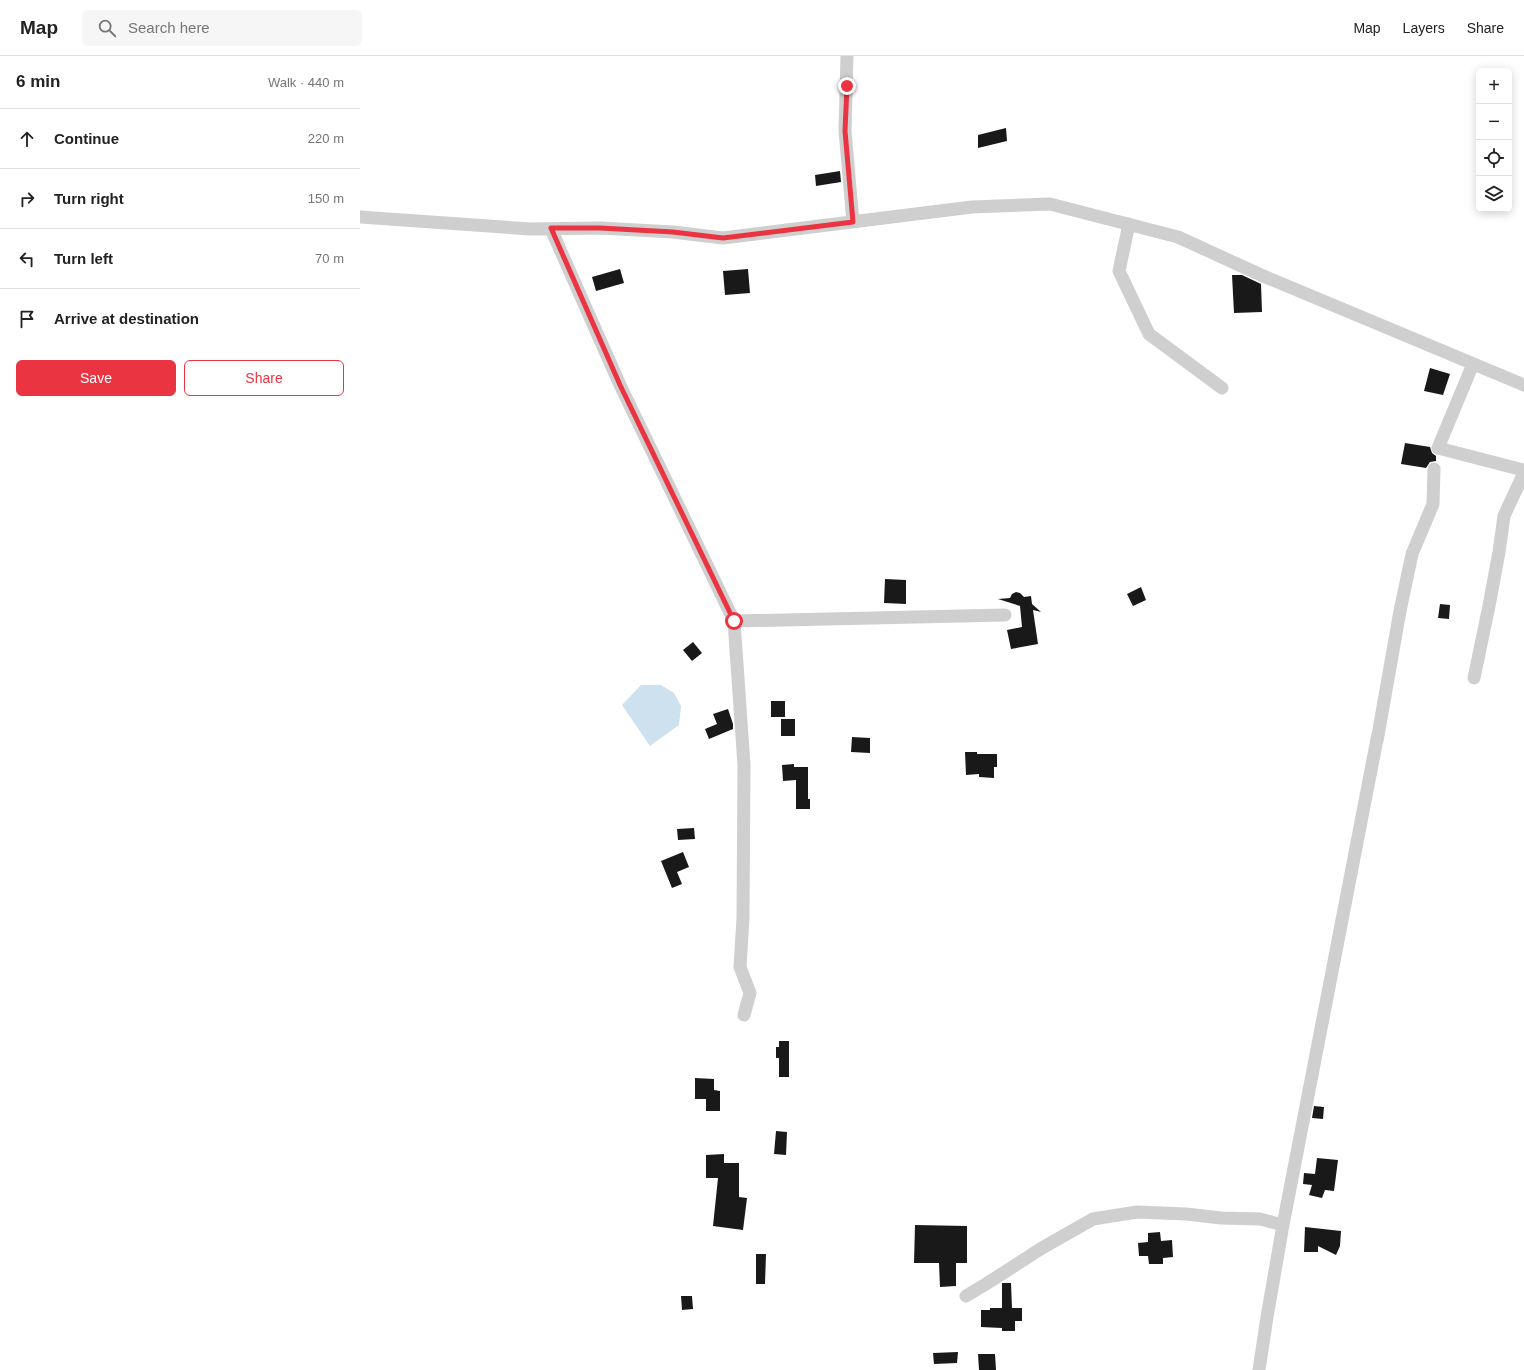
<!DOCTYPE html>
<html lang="en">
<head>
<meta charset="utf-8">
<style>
	:root { --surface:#fff; --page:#f6f6f6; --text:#222; --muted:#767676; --line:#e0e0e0; --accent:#ea3442 }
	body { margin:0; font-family:Helvetica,sans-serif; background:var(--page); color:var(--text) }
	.controls { position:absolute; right:12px; top:12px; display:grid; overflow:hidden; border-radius:6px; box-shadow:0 2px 10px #0003 }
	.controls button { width:36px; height:36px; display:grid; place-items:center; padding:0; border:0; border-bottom:1px solid var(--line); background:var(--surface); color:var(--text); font:20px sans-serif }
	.stop { position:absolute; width:12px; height:12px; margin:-9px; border:3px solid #ea3442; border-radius:50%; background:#fff }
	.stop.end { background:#ea3442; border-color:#fff; box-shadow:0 1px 4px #0008 }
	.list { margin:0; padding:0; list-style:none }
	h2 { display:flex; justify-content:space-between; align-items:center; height:52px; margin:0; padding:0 16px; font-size:17px }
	h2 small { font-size:13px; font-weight:400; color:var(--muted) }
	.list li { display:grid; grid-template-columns:26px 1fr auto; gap:12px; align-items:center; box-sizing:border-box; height:60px; padding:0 16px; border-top:1px solid var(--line) }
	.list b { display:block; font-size:15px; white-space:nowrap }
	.list em { font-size:13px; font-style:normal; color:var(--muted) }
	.actions { display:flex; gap:8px; padding:12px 16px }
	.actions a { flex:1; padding:9px 0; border:1px solid var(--accent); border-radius:6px; text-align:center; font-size:14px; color:var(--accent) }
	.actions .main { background:var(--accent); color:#fff }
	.icon { flex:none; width:22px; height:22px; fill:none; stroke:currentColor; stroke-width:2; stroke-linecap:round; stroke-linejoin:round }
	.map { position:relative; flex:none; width:1164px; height:1314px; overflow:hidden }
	header { display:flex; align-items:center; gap:24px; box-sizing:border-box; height:56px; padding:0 20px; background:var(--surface); border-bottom:1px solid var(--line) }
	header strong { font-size:19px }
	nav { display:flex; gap:22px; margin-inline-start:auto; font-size:14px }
	.search { width:280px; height:36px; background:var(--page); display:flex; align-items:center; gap:10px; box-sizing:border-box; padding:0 14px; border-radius:6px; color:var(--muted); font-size:15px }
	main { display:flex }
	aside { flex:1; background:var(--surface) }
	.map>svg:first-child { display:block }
	.water { fill:#cde2ee }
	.building { fill:#191919 }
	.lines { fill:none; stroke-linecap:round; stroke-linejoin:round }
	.minor { stroke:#cfcfcf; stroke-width:13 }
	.route { stroke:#ea3442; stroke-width:5 }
</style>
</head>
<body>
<header>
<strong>Map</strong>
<div class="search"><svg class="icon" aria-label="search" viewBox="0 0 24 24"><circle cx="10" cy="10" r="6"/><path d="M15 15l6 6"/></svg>Search here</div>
<nav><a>Map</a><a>Layers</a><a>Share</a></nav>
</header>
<main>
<aside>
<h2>6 min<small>Walk · 440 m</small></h2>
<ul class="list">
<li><svg class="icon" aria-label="ahead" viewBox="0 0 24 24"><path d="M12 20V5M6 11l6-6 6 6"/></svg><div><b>Continue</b></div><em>220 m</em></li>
<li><svg class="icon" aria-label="right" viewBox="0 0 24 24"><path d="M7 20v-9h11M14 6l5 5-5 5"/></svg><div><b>Turn right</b></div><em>150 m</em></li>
<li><svg class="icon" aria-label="left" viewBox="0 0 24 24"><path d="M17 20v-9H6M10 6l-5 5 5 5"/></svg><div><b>Turn left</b></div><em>70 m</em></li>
<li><svg class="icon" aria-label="arrive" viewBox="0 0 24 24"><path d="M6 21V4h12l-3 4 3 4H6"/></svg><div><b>Arrive at destination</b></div></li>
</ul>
<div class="actions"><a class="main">Save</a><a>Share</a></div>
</aside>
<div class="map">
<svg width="1164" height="1314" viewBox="0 0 1164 1314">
	<rect width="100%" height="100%" fill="#fff"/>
	<!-- water -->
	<path class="water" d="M281,629H301L314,637L321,650L319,669L290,690L262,649Z"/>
	<!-- building -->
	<path class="building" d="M646,72L647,85L618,92V79Z
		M480,115L481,126L456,130L455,119Z
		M260,213L264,227L236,235L232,221Z
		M388,213L390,237L365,239L363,215Z
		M872,219H882L901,228L902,256L874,257Z
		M1070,312L1090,318L1083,339L1064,335Z
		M1045,387L1070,391L1072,397L1076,400V405L1070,406L1066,412L1041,408Z
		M525,523L546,524V548L524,547Z
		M781,531L786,544L773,550L767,538Z
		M656,536L660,537L664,541L671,540L672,548L681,556L673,554L678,588L651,593L647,574L662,571L660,550L638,543L650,542L652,538Z
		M1080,548L1090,549L1089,563L1078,562Z
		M333,586L342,597L332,605L323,594Z
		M411,645H425V661H411Z
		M368,653L373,668V673L349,683L345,673L357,668L353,658Z
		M421,663H435V680H421Z
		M492,681L510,682V697L491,696Z
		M605,696H617V698H637V711H634V722L619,721V718L606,719Z
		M434,708V711H448V743H450V753H436V724L423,725L422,709Z
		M334,772L335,783L318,784L317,773Z
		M323,796L329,811L317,816L322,828L312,832L301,805Z
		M419,985H429V1021H419V1002H416V991H419Z
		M335,1022L354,1023V1034L360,1035V1055H346V1043H335Z
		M954,1050L964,1051L963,1063L952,1062Z
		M416,1075L427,1076L426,1099L414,1098Z
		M364,1098V1107H379V1141L387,1142L383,1174L353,1170L358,1122H346V1099Z
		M957,1102L978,1104L974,1135L965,1134L962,1142L949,1139L952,1129L943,1128L944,1117L955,1118Z
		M555,1169L607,1170V1207H596V1230L580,1231L579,1207H554Z
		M945,1171L981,1175L980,1190L976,1199L958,1190V1196H944Z
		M800,1176L801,1185L812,1184L813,1201L803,1202V1208H789L788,1200H779L778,1187L788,1186V1177Z
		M396,1198H406L405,1228H396Z
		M642,1227H651L652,1252H662V1265H655V1275H642V1272L621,1271V1254H630V1252H642Z
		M321,1240H332L333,1253L322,1254Z
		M598,1296L597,1307L574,1308L573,1297Z
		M618,1298H635L636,1314H619Z"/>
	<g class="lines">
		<!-- minor -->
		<path class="minor" d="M487,0L485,75L493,166
			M0,161L170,173L240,172L313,176L363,182L612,151L690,148L818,181L901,219L1164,329
			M769,168L759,215L789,278L862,332
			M191,173L260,329L374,565L645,559
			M1113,308L1078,392L1163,414L1162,421L1144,460L1139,496L1129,550L1114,622
			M374,565L384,709L383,862L380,911L390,937L384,959
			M1017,685L1040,555L1052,498L1073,448L1074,413
			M606,1240L626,1228L682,1192L733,1163L777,1156L826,1158L861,1162L900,1163L923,1169
			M899,1314L907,1261L923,1169L1018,678"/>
	</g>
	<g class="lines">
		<!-- route -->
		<path class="route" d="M374,565L260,329L191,172H240L313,176L363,182L493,166L485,75L487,30"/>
	</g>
</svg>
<div class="controls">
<button>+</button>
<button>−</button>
<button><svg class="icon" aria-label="locate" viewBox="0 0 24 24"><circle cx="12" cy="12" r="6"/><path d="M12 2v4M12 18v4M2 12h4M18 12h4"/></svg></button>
<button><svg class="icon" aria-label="layers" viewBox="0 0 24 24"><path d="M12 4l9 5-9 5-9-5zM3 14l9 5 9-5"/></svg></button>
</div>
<div class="stop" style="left:374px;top:565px"></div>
<div class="stop end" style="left:487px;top:30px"></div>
</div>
</main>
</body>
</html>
